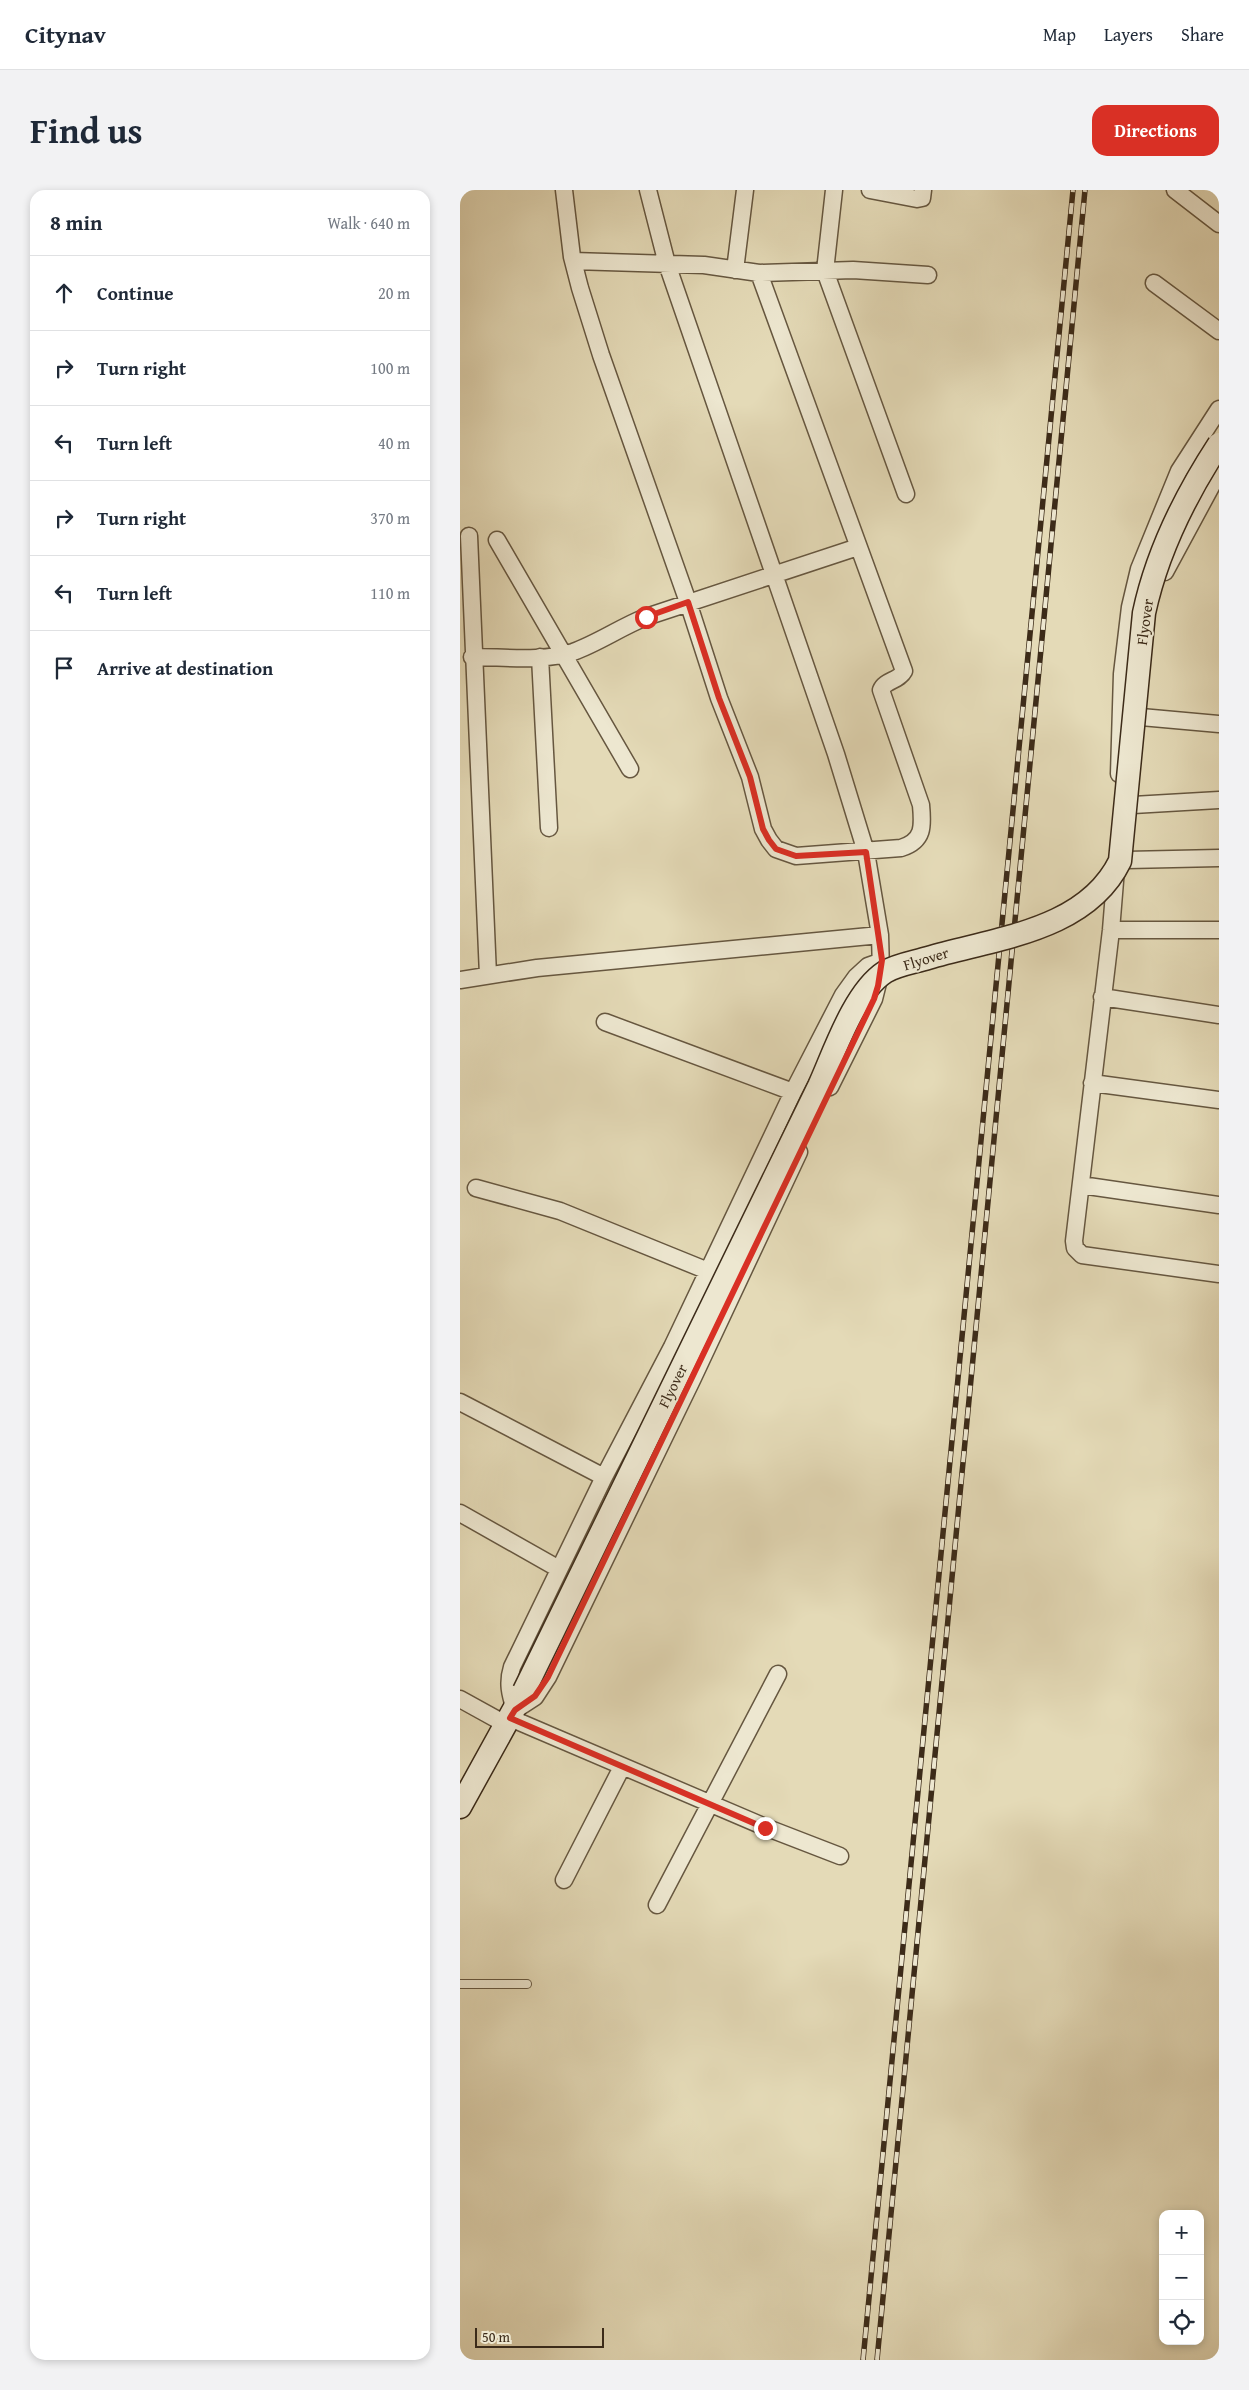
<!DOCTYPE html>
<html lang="en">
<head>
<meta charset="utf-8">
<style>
	:root { --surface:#fff; --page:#f2f2f3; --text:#1f2937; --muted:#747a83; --line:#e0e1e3; --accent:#d93025 }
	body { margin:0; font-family:"Gentium Book Plus",serif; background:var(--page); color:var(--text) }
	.controls { position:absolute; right:15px; bottom:15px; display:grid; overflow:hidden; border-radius:10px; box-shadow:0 2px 8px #0003 }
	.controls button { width:45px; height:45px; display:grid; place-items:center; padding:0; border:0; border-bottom:1px solid var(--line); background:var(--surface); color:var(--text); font:25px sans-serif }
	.scale { position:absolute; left:15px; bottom:12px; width:129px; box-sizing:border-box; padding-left:5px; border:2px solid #3c2b19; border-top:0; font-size:14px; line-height:18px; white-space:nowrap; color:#3c2b19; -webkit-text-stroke:4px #ede7d0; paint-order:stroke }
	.stop { position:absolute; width:15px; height:15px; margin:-11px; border:4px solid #d93025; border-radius:50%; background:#fff }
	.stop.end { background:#d93025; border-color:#fff; box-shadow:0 1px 5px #0008 }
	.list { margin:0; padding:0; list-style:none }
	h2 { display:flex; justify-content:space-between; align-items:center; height:65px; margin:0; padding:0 20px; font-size:21px }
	h2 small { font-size:16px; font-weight:400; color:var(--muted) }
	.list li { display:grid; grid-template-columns:32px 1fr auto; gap:15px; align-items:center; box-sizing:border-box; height:75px; padding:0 20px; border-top:1px solid var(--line) }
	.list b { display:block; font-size:19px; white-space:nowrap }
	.list em { font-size:16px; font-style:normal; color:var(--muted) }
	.icon { flex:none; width:28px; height:28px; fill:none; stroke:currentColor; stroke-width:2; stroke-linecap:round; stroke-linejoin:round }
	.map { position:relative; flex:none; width:759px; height:2170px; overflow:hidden; border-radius:15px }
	header { display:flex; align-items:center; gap:30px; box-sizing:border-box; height:70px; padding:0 25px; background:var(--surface); border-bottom:1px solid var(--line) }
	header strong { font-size:24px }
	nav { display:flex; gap:28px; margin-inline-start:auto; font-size:18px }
	.intro { display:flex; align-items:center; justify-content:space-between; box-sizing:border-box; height:120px; padding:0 30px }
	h1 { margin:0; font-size:35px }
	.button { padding:12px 22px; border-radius:15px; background:var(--accent); color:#fff; font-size:18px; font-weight:700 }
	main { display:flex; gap:30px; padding:0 30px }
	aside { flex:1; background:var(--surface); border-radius:15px; box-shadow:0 2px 8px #0003 }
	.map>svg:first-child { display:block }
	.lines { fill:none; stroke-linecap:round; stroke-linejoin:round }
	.lane-casing { stroke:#665740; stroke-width:10 }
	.street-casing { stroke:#665740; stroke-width:19 }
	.secondary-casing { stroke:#3c2b19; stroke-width:25 }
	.lane { stroke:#ede7d0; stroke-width:8 }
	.street { stroke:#ede7d0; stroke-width:16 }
	.secondary { stroke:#ede7d0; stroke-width:22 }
	.rail-casing { stroke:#3c2b19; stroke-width:5.5 }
	.rail { stroke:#ede7d0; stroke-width:4; stroke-dasharray:11; stroke-linecap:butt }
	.secondary-bridge-casing { stroke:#3c2b19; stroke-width:25; stroke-linecap:butt }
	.secondary-bridge { stroke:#ede7d0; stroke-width:22 }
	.route { stroke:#d93025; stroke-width:6 }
	.labels { text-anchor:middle; stroke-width:4; stroke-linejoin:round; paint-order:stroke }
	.street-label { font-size:15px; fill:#3c2b19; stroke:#ede7d0 }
</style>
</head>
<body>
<header>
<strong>Citynav</strong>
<nav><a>Map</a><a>Layers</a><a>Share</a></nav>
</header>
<div class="intro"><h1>Find us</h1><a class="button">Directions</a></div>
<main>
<aside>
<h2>8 min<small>Walk · 640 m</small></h2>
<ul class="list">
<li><svg class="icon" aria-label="ahead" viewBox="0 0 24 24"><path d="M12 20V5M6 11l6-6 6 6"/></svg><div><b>Continue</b></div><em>20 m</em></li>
<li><svg class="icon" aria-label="right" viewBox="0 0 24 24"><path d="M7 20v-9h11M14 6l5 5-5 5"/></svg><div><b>Turn right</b></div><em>100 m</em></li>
<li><svg class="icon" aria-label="left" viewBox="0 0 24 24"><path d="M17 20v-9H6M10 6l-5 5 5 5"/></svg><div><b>Turn left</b></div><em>40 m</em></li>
<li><svg class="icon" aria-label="right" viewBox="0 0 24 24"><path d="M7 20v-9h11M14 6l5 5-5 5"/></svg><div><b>Turn right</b></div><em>370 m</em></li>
<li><svg class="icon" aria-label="left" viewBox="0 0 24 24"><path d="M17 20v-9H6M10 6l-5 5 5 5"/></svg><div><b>Turn left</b></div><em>110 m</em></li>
<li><svg class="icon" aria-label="arrive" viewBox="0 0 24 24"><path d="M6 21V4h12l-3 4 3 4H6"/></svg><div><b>Arrive at destination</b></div></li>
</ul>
</aside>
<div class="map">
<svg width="759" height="2170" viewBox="0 0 759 2170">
	<rect width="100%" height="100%" fill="#e4dab7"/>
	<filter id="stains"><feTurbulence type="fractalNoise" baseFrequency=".004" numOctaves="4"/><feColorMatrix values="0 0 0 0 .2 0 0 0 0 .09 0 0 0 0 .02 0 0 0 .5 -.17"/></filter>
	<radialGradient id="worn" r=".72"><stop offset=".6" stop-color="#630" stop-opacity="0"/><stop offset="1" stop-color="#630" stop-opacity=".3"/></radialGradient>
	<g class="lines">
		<!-- lane casing -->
		<g class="lane-casing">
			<path id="lane" d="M0,1794H67"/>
		</g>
		<!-- street casing -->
		<g class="street-casing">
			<path id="street" d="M104,0L112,67L120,98L141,165L228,412L259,508L290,587L303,639L309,650L316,659L336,666L441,658C464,651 463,636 461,615L421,500C425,490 439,491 444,481L299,83
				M188,0L207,74L376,564L406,662L420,745L421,781L414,809L370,897
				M374,0L365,81L446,304
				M410,0L457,9L462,8L463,0
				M715,0L759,34
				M113,71L244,75L299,83L393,80L468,85
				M275,80L285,0
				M694,93L759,141
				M9,346L28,785
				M37,350L170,579
				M705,382L759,282
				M12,467C45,467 82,472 113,462C138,453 161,437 186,427L398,357
				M80,467L89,638
				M681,527L759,534
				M659,584L662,484L670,417L679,379L719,281L759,219
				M673,615L759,610
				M667,670L759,668
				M656,679L651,740L614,1051L615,1058L622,1065L759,1084
				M651,740H759
				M0,790L77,778L420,745
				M642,807L759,825
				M145,832L333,902
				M632,893L759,910
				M339,962L232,1190L88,1487L75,1507L55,1520C50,1504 47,1493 52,1477L144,1287L212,1157L333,902L383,805L396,787L408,776L422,771
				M621,995L759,1015
				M16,998L100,1021L248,1081
				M0,1212L144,1287
				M0,1323L99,1379
				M0,1509L47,1535
				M50,1528L305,1637L380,1666
				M104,1690L162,1577
				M197,1715L318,1484"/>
		</g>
		<!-- secondary casing -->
		<g class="secondary-casing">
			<path id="secondary" d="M0,1617L64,1501"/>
		</g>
		<!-- lane -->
		<use href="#lane" class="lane"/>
		<!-- street -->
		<use href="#street" class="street"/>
		<!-- secondary -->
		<use href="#secondary" class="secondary"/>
		<!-- rail casing -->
		<g class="rail-casing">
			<path id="rail" d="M403,2170L613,0
				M417,2170L625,0"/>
		</g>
		<!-- rail -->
		<use href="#rail" class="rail"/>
		<!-- secondary-bridge casing -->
		<g class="secondary-bridge-casing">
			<path id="secondary-bridge" d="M64,1501L359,896C374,863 394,802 425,782C436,775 455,772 468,768C535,748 626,741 660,671L684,423C697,362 725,306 759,254"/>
		</g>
		<!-- secondary-bridge -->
		<use href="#secondary-bridge" class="secondary-bridge"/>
	</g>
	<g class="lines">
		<!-- route -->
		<path class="route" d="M186,427L228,412L259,508L290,587L303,639L309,650L316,659L336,666L406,662L422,770L418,796L414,809L88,1487L75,1506L55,1520L50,1528L305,1638"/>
	</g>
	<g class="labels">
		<!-- street labels -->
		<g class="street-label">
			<text transform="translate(685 432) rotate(-82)" y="5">Flyover</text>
			<text transform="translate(466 769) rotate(-17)" y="5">Flyover</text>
			<text transform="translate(213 1196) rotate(-64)" y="5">Flyover</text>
		</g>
	</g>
	<rect width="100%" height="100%" filter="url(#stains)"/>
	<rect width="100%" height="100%" fill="url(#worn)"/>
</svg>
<div class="controls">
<button>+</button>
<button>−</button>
<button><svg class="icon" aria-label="locate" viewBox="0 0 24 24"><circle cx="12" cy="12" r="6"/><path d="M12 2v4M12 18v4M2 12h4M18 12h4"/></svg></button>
</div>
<div class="scale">50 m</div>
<div class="stop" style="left:186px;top:427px"></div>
<div class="stop end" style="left:305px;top:1638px"></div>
</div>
</main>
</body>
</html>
